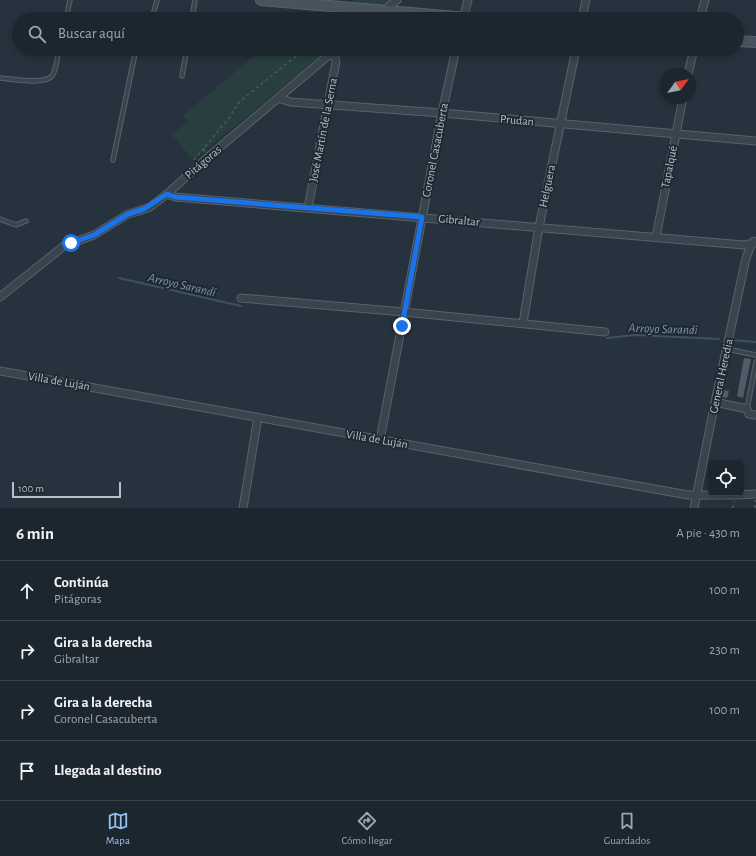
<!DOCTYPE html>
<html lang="es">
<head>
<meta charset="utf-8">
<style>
	:root { --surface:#1c262e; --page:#29323a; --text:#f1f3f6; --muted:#a0a5aa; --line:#3a434a; --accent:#94c0ef }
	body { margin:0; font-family:"Alegreya Sans",sans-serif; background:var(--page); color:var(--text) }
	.controls { position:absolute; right:12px; bottom:12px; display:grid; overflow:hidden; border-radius:6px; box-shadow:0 2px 6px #0003 }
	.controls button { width:36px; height:36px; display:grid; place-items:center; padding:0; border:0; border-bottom:1px solid var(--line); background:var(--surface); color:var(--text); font:20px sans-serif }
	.compass { position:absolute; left:660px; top:68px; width:36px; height:36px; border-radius:50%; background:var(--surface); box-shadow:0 2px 6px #0003; rotate:57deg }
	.scale { position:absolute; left:12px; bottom:10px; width:109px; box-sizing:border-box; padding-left:4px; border:2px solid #b6bfc8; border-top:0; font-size:11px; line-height:14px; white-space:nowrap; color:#b6bfc8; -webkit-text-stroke:3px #1f2932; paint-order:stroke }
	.stop { position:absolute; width:12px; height:12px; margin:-9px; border:3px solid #1a73e8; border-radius:50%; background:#fff }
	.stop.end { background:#1a73e8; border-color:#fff; box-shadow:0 1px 4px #0008 }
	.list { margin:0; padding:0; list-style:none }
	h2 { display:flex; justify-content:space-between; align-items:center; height:52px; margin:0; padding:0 16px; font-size:17px }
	h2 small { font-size:13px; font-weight:400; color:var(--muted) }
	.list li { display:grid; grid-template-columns:26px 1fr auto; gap:12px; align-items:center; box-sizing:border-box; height:60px; padding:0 16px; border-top:1px solid var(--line) }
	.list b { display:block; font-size:15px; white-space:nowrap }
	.list p { margin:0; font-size:13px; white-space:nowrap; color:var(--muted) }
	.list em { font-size:13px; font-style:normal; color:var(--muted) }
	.icon { flex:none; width:22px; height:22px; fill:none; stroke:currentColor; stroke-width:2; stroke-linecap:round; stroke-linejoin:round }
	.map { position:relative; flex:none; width:756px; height:508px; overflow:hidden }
	.search { position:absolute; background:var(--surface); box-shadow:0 2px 6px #0003; left:12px; right:12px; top:12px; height:44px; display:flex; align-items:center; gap:10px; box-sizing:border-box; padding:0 14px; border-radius:22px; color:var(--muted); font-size:15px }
	.sheet { height:292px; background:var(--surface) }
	nav { display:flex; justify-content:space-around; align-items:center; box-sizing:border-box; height:56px; border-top:1px solid var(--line); background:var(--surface); font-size:11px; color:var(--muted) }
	nav a { display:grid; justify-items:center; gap:2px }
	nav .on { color:var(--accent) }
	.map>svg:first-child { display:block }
	.green { fill:#293f3f }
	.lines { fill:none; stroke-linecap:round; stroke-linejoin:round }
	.stream { stroke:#3d5164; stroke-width:2 }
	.building { fill:#505d67 }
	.lane-casing { stroke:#58626b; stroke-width:5.5 }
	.street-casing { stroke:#58626b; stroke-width:9 }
	.secondary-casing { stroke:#58626b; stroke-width:12 }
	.path { stroke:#485c5c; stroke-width:1.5; stroke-dasharray:3 3; stroke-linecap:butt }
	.lane { stroke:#3a444d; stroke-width:3.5 }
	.street { stroke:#3a444d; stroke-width:7 }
	.secondary { stroke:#495360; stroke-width:10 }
	.route { stroke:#1a73e8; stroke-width:5 }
	.labels { text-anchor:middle; stroke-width:4; stroke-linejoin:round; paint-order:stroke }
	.street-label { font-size:12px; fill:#b6bfc8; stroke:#1f2932 }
	.water-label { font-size:13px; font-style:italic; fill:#7992a9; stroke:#1f2932 }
</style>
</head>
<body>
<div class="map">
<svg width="756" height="508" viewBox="0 0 756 508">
	<rect width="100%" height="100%" fill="#26323d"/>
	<!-- green -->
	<path class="green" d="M352,0H391C389,2 386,5 383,6C376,8 358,4 352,0Z
		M312,11L352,13L345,19H300L308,12Z
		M263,49H330L193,160L172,135L188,121L182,116Z"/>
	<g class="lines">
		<!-- stream -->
		<path class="stream" d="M119,278L241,306
			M607,338L635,335L719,339
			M730,340L756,342"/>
	</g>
	<!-- building -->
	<path class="building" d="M744,358L751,359L743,398L737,396Z
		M723,390L729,391L727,398L721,397Z"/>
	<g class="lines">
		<!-- lane casing -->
		<g class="lane-casing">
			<path id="lane" d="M66,19L70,0
				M152,19L157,0
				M192,19L195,0
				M182,76L187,49
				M0,78C11,79 45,85 52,76C57,69 57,57 59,49
				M113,160L136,49
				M0,219L16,225L26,221
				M727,349L756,355
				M747,409L756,362"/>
		</g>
		<!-- street casing -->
		<g class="street-casing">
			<path id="street" d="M374,19L397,0
				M463,19L468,0
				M582,19L586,0
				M700,19L705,0
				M688,74L694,49
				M279,98L290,102L442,113L756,141
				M167,194L175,197L744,245L756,243
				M308,208L336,62L333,51
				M656,237L683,98
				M0,297L64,246L94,235L128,214L139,211L150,207L167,194L207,158L336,49
				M241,298L404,312L605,332
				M523,323L539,227L576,49
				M0,371L688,495H735L756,494
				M715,402L747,409L749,414L756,415
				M380,440L442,113L456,49
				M243,508L258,417
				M694,508L715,402L746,258L751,245L754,241"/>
		</g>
		<!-- secondary casing -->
		<g class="secondary-casing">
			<path id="secondary" d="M261,0L479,19
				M737,41L756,42"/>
		</g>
		<!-- path -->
		<path class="path" d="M342,19L346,16
			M205,152L204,148L229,118L239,102L305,49
			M194,160L204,148
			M733,508L734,501
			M755,508V500"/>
		<!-- lane -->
		<use href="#lane" class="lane"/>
		<!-- street -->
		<use href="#street" class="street"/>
		<!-- secondary -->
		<use href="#secondary" class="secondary"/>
	</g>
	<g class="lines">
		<!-- route -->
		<path class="route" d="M71,243L94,235L128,214L144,209L167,194L175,197L422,217L402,326"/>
	</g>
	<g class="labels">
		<!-- street labels -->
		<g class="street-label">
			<text transform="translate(517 120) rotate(5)" y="4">Prudan</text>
			<text transform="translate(323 130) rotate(-79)" y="4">José Martín de la Serna</text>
			<text transform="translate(435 150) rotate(-79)" y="4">Coronel Casacuberta</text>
			<text transform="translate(203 162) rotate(-41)" y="4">Pitágoras</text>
			<text transform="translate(669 167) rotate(-79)" y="4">Tapalqué</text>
			<text transform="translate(547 186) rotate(-78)" y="4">Helguera</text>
			<text transform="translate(459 220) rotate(5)" y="4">Gibraltar</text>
			<text transform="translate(721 376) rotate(-78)" y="4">General Heredia</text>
			<text transform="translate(59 381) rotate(10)" y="4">Villa de Luján</text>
			<text transform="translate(377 439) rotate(10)" y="4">Villa de Luján</text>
		</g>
		<!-- water labels -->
		<g class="water-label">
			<text transform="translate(182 284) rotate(13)" y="5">Arroyo Sarandí</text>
			<text transform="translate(663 328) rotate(2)" y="5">Arroyo Sarandí</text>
		</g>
	</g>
</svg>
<div class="controls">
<button><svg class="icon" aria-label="locate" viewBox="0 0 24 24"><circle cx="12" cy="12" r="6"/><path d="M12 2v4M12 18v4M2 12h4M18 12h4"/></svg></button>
</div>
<svg class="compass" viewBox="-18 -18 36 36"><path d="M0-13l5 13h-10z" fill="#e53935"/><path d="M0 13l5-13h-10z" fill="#a0a5aa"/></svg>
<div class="scale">100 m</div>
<div class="stop" style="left:71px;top:243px"></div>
<div class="stop end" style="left:402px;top:326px"></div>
<div class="search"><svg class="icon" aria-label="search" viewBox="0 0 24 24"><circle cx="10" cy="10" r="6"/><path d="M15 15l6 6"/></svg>Buscar aquí</div>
</div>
<section class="sheet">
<h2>6 min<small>A pie · 430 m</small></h2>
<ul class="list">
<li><svg class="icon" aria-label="ahead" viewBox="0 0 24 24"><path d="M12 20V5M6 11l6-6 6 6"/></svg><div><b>Continúa</b><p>Pitágoras</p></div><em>100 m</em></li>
<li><svg class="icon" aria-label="right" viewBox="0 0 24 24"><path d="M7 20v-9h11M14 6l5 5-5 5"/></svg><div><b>Gira a la derecha</b><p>Gibraltar</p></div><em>230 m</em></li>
<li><svg class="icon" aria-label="right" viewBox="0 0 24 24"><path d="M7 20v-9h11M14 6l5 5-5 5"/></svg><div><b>Gira a la derecha</b><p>Coronel Casacuberta</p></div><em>100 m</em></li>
<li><svg class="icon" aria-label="arrive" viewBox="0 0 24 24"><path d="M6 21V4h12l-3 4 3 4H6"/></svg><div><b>Llegada al destino</b></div></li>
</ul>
</section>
<nav>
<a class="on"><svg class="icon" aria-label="map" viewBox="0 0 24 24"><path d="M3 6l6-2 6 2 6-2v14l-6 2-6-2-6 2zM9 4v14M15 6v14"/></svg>Mapa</a>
<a><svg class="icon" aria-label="directions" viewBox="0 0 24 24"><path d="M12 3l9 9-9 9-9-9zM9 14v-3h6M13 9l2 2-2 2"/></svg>Cómo llegar</a>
<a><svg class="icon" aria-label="saved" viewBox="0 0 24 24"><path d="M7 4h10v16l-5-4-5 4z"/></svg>Guardados</a>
</nav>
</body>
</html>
